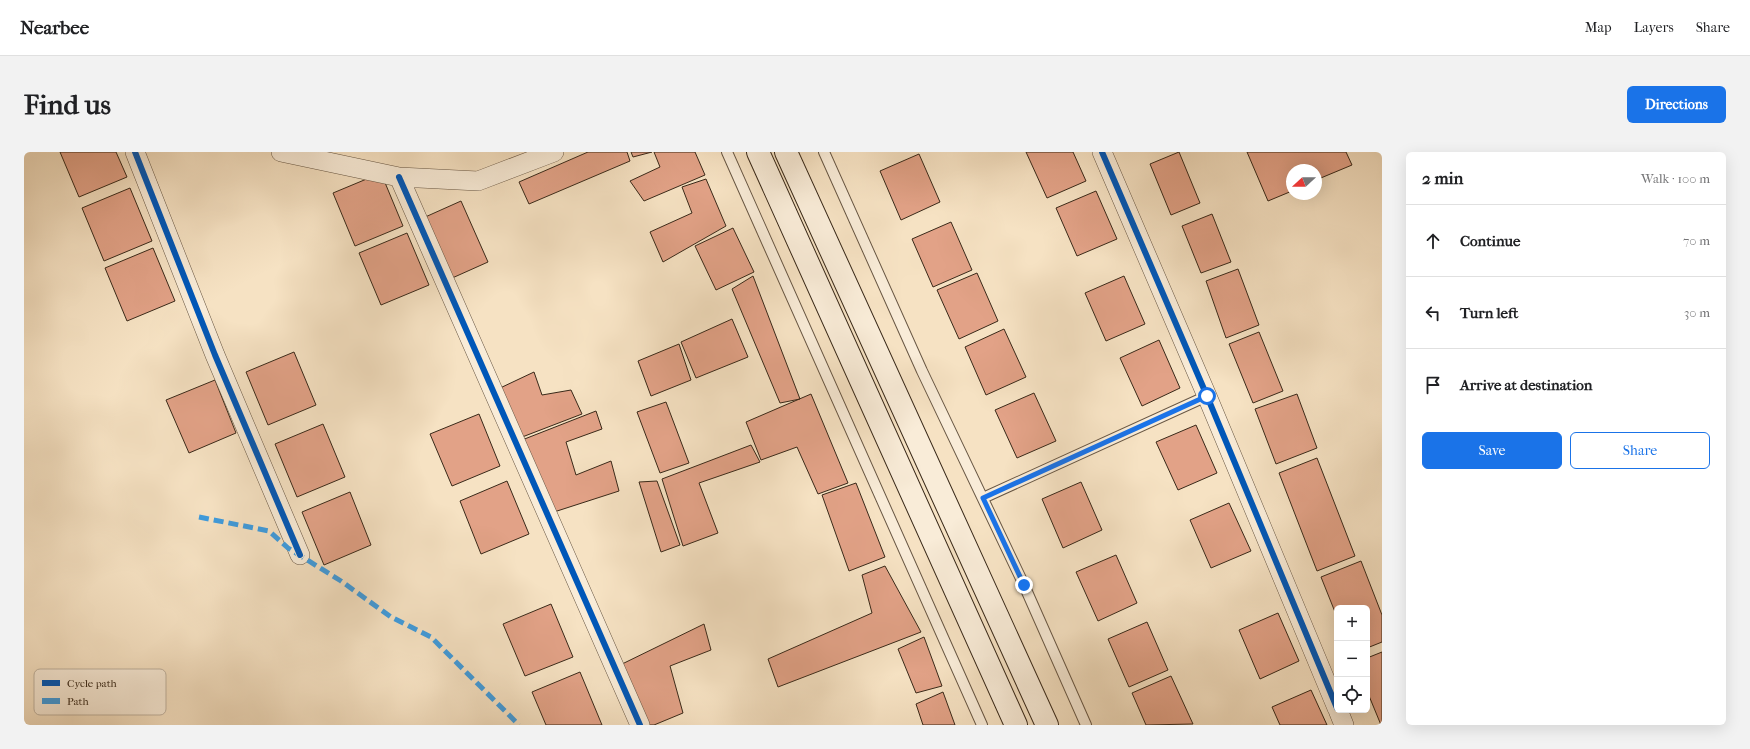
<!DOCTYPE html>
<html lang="en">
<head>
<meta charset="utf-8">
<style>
	:root { --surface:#fff; --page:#f2f2f2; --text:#202124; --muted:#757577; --line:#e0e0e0; --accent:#1a73e8 }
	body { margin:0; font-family:"IM FELL French Canon",serif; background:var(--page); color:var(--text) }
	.controls { position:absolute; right:12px; bottom:12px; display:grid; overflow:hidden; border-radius:6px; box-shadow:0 4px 16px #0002 }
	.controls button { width:36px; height:36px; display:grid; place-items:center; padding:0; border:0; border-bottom:1px solid var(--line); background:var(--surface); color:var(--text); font:20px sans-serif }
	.compass { position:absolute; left:1262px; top:12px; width:36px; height:36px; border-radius:50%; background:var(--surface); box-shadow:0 4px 16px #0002; rotate:249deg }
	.stop { position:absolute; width:12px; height:12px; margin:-9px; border:3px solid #1a73e8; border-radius:50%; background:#fff }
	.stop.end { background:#1a73e8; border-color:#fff; box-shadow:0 1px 4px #0008 }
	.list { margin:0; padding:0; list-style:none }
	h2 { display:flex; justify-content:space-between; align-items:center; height:52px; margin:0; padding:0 16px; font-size:17px }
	h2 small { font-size:13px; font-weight:400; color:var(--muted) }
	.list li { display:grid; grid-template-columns:26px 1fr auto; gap:12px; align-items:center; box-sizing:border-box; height:72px; padding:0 16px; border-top:1px solid var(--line) }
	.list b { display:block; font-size:15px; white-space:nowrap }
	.list em { font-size:13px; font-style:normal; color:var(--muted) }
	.actions { display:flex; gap:8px; padding:12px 16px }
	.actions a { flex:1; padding:9px 0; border:1px solid var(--accent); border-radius:6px; text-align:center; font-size:14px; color:var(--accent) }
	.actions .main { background:var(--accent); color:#fff }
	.icon { flex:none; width:22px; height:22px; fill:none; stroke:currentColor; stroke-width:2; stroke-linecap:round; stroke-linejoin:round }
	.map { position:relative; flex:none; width:1358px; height:573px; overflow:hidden; border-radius:6px }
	header { display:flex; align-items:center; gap:24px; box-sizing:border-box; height:56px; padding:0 20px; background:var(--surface); border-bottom:1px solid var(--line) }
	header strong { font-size:19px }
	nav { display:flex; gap:22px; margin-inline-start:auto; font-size:14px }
	.intro { display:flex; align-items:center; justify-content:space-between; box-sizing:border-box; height:96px; padding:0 24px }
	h1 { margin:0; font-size:28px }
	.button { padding:10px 18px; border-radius:6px; background:var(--accent); color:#fff; font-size:14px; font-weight:700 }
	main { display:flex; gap:24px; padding:0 24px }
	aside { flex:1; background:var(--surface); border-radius:6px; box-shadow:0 4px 16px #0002 }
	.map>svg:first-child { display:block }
	.building { fill:#e2a287; stroke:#392919 }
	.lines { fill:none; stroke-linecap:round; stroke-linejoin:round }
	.service-casing { stroke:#685744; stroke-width:12 }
	.minor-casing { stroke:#685744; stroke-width:20 }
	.secondary-casing { stroke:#392919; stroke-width:24 }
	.service { stroke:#f9ecd8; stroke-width:10 }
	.minor { stroke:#f9ecd8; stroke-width:19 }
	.secondary { stroke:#f9ecd8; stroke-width:22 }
	.quiet { stroke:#3e9cdf; stroke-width:5; stroke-dasharray:10 5; stroke-linecap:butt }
	.cycleway-casing { stroke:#f9ecd8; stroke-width:8 }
	.cycleway { stroke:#0057b8; stroke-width:6 }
	.route { stroke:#1a73e8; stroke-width:5 }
	.key { fill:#f9ecd8; stroke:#bfb29f; stroke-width:1 }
	.key-label { font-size:11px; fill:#392919 }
</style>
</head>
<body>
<header>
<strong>Nearbee</strong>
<nav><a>Map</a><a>Layers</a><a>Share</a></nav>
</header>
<div class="intro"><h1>Find us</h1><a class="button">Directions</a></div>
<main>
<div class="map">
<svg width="1358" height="573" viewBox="0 0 1358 573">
	<rect width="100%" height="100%" fill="#f6e2c3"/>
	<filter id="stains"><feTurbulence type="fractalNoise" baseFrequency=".005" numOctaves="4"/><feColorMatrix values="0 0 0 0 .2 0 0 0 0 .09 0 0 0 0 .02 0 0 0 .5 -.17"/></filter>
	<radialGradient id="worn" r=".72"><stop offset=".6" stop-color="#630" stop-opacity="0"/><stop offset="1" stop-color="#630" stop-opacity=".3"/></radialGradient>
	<!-- building -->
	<path class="building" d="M36,0H92L103,25L55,45Z
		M564,0H603L606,9L505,52L495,30Z
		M607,0H628L609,5Z
		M630,0H671L681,23L620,49L606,29L636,15Z
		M1002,0H1049L1062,29L1023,46Z
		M1155,0L1176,51L1147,63L1126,12Z
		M1223,0H1322L1328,13L1292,28V18H1268V39L1244,49Z
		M895,2L916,50L877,68L856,19Z
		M357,21L379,74L331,94L309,41Z
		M682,27L702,74L639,110L626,80L668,61L658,35Z
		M106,36L128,89L80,109L58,56Z
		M1072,39L1093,87L1053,104L1032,56Z
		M437,49L464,110L426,127L399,66Z
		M1188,62L1207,110L1177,121L1158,74Z
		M927,70L948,118L909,135L888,87Z
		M709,76L730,120L692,138L671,94Z
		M383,81L405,133L357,153L335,101Z
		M129,96L151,149L103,169L81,116Z
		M1214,117L1235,173L1202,186L1182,129Z
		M953,121L974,169L935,187L913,138Z
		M729,124L776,247L756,251L708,137Z
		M1100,124L1121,172L1082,189L1061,141Z
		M708,167L724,205L672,226L657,190Z
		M980,177L1002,225L962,243L941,195Z
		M1235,180L1259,239L1229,251L1205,192Z
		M1135,188L1156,236L1118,254L1096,206Z
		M655,192L667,228L627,244L614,209Z
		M270,200L292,253L244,273L222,220Z
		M510,220L518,243L547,238L558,262L493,287L474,237Z
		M191,228L212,281L165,301L142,248Z
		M1010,241L1032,289L993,306L971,258Z
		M787,242L824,331L794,342L773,295L737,308L722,270Z
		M1273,242L1293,296L1252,312L1231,257Z
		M642,250L665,311L636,321L613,260Z
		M572,259L578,277L542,290L552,323L587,309L595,339L530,360L498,288Z
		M455,262L476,314L428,334L406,282Z
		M299,272L321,325L273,345L251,292Z
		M1172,273L1193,321L1154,338L1132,290Z
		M727,293L736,310L675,331L694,381L659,394L638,327Z
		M1293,306L1331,404L1293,419L1255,321Z
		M483,329L505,382L457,402L436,349Z
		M633,329L656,393L637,400L615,330Z
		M1057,330L1078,378L1039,396L1018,347Z
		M832,331L861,405L825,419L798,343Z
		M326,340L347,393L300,413L278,360Z
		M1205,351L1227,399L1187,416L1166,368Z
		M1092,403L1113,451L1074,469L1052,420Z
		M1337,409L1358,463V490L1343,496V456H1313V465L1297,425Z
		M861,414L897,480L754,535L744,507L848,461L838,423Z
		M527,452L549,505L501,524L479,472Z
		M1254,461L1275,509L1236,527L1215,478Z
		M1123,470L1144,518L1105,535L1084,487Z
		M680,472L687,498L646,514L659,561L630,573H617L594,514Z
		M900,485L918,534L892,541L874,497Z
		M1358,500V573H1357L1343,539V506Z
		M556,520L578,573H522L508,540Z
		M1147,524L1169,572L1122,573L1108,541Z
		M1287,538L1303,573H1256L1248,555Z
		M919,540L931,573H899L892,552Z"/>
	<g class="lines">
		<!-- service casing -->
		<g class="service-casing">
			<path id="service" d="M703,0L958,573
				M800,0L898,219L1000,433L1062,573
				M959,346L1183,244"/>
		</g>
		<!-- minor casing -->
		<g class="minor-casing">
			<path id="minor" d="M111,0L191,203L276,403
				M257,0L375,25L454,29L530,0
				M1078,0L1183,244L1313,556
				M375,25L616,573
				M1314,558L1320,573"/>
		</g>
		<!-- secondary casing -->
		<g class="secondary-casing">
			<path id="secondary" d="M734,0L992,573
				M762,0L1023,573"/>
		</g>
		<!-- service -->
		<use href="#service" class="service"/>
		<!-- minor -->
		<use href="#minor" class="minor"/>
		<!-- secondary -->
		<use href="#secondary" class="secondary"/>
		<!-- quiet -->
		<path class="quiet" d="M175,365L245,379L264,396L317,429L367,465L407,485L495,573"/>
		<!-- cycleway casing -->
		<g class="cycleway-casing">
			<path id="cycleway" d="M111,0L191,203L276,403
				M1078,0L1183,244L1313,556
				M375,25L616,573"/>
		</g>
		<!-- cycleway -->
		<use href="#cycleway" class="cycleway"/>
	</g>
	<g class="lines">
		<!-- route -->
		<path class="route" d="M1000,433L959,346L1183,244"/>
	</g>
	<!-- legend -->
	<rect x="10" y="517" width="132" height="46" rx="6" class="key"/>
	<rect x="18" y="528" width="18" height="6" fill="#0057b8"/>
	<rect x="18" y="546" width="18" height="6" fill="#3e9cdf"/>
	<g class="key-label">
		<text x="43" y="535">Cycle path</text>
		<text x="43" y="553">Path</text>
	</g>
	<rect width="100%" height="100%" filter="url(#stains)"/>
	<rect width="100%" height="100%" fill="url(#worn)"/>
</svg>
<div class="controls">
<button>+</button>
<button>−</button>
<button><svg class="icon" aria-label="locate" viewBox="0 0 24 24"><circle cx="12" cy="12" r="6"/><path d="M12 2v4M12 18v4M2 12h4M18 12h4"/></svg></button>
</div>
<svg class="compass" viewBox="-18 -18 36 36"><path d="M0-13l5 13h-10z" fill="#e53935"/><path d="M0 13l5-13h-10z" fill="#757577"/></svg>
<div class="stop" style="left:1183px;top:244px"></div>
<div class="stop end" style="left:1000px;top:433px"></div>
</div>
<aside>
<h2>2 min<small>Walk · 100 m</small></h2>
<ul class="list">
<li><svg class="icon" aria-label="ahead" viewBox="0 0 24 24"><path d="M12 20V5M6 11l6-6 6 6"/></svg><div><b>Continue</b></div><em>70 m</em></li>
<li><svg class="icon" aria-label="left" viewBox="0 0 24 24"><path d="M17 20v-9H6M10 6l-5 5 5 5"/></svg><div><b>Turn left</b></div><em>30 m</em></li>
<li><svg class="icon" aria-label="arrive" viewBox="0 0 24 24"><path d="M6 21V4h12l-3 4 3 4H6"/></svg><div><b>Arrive at destination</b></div></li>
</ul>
<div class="actions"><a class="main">Save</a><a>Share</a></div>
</aside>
</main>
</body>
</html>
